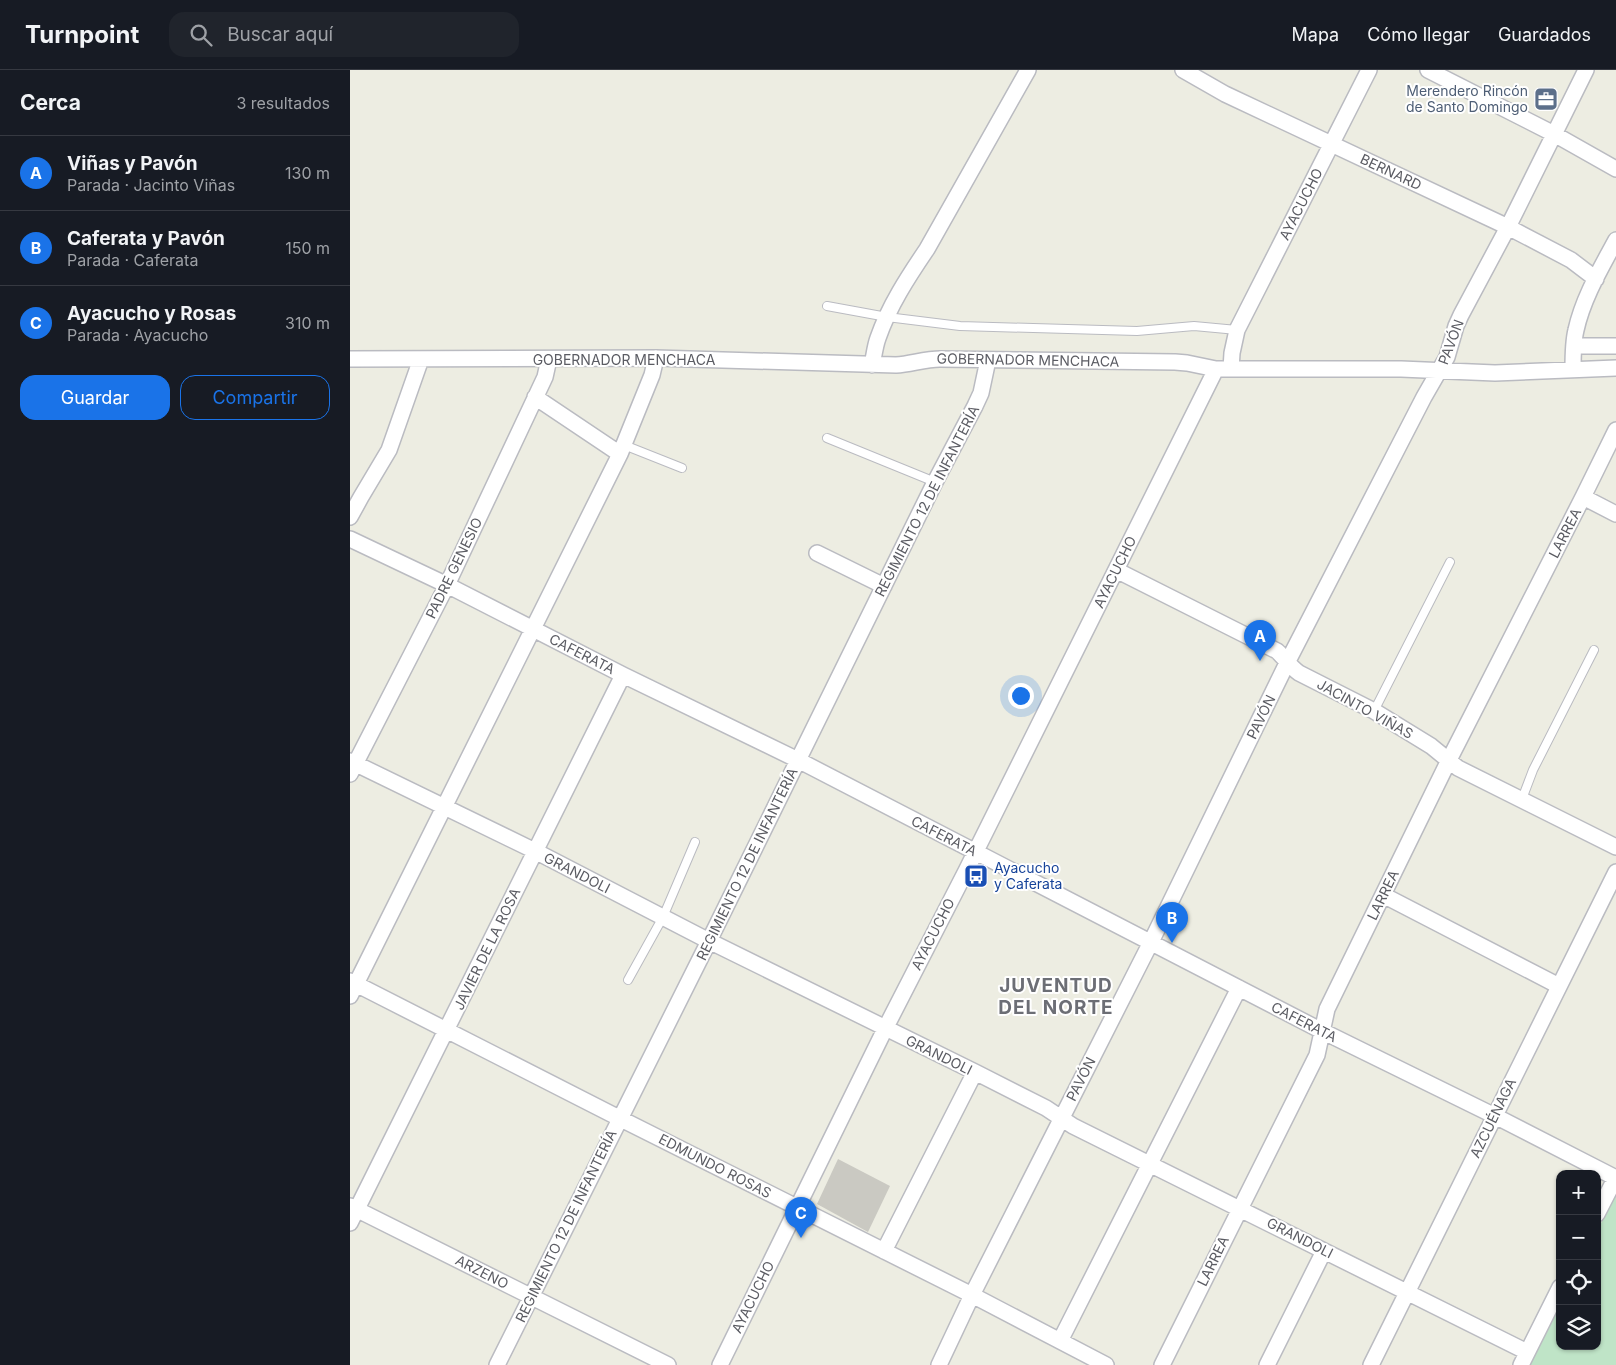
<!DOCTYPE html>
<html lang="es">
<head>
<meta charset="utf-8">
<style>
	:root { --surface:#171b24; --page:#20242c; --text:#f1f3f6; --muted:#9ea1a6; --line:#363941; --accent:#1a73e8 }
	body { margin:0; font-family:Inter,sans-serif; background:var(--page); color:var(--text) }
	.controls { position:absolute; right:15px; bottom:15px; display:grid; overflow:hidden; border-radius:10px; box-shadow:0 1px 4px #0004 }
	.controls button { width:45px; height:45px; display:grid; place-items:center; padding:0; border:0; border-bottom:1px solid var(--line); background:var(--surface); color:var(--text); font:25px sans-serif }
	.you { position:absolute; left:670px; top:625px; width:18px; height:18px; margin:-12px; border:4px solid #fff; border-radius:50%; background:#1a73e8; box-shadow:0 0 0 8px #1a73e833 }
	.badge { display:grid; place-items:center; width:32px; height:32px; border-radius:50%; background:var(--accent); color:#fff; font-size:16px; font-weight:700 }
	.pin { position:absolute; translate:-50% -41px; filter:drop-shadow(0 1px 2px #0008) }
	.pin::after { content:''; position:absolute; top:26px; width:18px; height:15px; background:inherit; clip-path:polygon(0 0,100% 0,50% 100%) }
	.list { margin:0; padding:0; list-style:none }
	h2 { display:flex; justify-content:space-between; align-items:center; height:65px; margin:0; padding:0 20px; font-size:21px }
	h2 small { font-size:16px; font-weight:400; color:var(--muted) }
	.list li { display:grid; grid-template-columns:32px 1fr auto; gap:15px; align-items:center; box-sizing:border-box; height:75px; padding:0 20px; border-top:1px solid var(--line) }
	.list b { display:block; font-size:19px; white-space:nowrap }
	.list p { margin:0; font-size:16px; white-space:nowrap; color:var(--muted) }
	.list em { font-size:16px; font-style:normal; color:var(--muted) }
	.actions { display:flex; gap:10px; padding:15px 20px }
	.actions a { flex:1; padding:11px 0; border:1px solid var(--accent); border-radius:15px; text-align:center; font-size:18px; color:var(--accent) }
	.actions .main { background:var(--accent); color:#fff }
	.icon { flex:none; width:28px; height:28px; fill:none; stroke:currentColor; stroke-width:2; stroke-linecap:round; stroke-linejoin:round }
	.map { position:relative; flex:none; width:1266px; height:1295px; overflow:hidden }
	header { display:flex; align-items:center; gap:30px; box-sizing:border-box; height:70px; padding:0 25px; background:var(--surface); border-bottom:1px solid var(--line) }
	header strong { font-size:24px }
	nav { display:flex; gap:28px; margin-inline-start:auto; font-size:18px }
	.search { width:350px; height:45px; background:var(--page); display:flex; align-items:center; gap:12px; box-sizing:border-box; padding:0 18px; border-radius:15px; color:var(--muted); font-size:19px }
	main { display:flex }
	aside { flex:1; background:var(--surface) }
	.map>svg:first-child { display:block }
	.green { fill:#bfe4c7 }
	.building { fill:#cac9c2 }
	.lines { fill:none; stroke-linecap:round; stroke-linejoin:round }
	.lane-casing { stroke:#babbc1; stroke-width:10 }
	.street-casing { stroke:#babbc1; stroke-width:18 }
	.lane { stroke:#fff; stroke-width:8 }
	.street { stroke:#fff; stroke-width:15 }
	.labels { text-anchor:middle; stroke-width:4; stroke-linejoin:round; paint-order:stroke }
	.service-label { font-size:14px; fill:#4e5e75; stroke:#fff; text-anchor:end }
	.street-label { font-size:14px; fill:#5b5c63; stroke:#fff }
	.transit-label { font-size:14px; fill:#164399; stroke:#fff; text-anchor:start }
	.district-label { font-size:19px; font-weight:bold; letter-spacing:1px; fill:#6c6e75; stroke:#fff }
</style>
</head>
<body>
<header>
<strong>Turnpoint</strong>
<div class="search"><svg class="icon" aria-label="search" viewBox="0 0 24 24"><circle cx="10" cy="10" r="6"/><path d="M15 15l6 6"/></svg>Buscar aquí</div>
<nav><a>Mapa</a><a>Cómo llegar</a><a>Guardados</a></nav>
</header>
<main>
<aside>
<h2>Cerca<small>3 resultados</small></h2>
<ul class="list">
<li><span class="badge">A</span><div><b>Viñas y Pavón</b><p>Parada · Jacinto Viñas</p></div><em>130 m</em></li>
<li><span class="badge">B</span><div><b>Caferata y Pavón</b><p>Parada · Caferata</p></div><em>150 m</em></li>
<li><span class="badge">C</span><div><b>Ayacucho y Rosas</b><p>Parada · Ayacucho</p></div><em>310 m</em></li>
</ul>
<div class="actions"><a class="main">Guardar</a><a>Compartir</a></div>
</aside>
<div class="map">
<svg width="1266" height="1295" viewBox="0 0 1266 1295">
	<rect width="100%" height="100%" fill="#edede2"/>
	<!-- green -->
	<path class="green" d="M1266,1124V1295H1180L1210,1236V1276H1247V1161Z"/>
	<!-- building -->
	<path class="building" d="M488,1089L540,1116L518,1162L467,1134Z"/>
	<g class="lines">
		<!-- lane casing -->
		<g class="lane-casing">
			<path id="lane" d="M477,236L537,247L610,256L787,261L844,256L887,260
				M477,368L585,412
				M274,375L332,398
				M1024,641L1100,492
				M1172,729L1183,700L1244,580
				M278,910L313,847L345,772"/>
		</g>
		<!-- street casing -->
		<g class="street-casing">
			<path id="street" d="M833,0L875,24L1158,157L1221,190L1246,209
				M1078,0L1204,64L1266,99
				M1224,276H1266
				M0,289L306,288L546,295C561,294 575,289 590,289L825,292L837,293L866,299H1051L1145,303L1266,298
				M522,295C524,286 525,276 528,268C539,236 558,207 577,179L678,0
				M881,299L882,283L887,260L1019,0
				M1223,299C1223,286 1223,272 1226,260C1233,228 1251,198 1266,170
				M185,327L270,384
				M1233,427L1266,444
				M0,447L11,427L39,380L71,289
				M0,469L97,515L273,605L448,690L972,961L1145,1046L1266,1108
				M467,483L534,516
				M766,500L927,581C935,588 940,597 949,603L1024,641L1081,676L1108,698L1266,777
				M0,691L185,781L359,871L625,1002L696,1038L723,1056L1177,1282
				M0,704L97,515L195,307L199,289
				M1033,825L1209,916
				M0,911L269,1048L622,1225L756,1295
				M0,926L270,384L302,305L306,288
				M0,1136L318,1295
				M1247,1144L1266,1107
				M0,1153L273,605
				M534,1181L625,1002
				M710,1271L889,918
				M147,1295L359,871L585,412L625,336L631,323L638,290
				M370,1295L535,959L616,801L866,299
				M589,1295L622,1225L801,872L938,591L1074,327L1097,287L1106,256L1111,245L1158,157L1236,0
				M812,1295L967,985L977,939L1099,690L1233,427L1266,360
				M917,1295L974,1181
				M1021,1295L1266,802
				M1171,1295L1210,1217"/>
		</g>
		<!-- lane -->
		<use href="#lane" class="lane"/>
		<!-- street -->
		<use href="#street" class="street"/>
	</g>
	<!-- icons -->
	<defs>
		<g id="office-square" transform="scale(1.25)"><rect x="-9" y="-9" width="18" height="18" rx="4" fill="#5c6f8a" stroke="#fff"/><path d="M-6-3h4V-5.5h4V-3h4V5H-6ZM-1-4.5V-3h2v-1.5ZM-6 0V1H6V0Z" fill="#fff"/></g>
		<g id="bus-square" transform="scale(1.25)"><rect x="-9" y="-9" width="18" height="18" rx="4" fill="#1a4fb4" stroke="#fff"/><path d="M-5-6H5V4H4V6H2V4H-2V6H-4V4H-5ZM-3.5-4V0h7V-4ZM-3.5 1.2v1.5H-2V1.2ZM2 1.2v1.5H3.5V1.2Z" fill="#fff"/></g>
	</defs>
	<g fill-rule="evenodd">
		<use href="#office-square" x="1196" y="29"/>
		<use href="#bus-square" x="626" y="806"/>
	</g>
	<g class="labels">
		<!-- service labels -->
		<g class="service-label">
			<text x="1178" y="26">Merendero Rincón<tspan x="1178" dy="16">de Santo Domingo</tspan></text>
		</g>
		<!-- street labels -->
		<g class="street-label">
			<text transform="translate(1041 102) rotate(25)" y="5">BERNARD</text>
			<text transform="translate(951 134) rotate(-63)" y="5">AYACUCHO</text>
			<text transform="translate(1101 272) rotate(-69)" y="5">PAVÓN</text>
			<text x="274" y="295">GOBERNADOR MENCHACA</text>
			<text transform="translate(678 290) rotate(1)" y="5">GOBERNADOR MENCHACA</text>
			<text transform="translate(577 431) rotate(-63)" y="5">REGIMIENTO 12 DE INFANTERÍA</text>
			<text transform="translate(1215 463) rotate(-63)" y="5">LARREA</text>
			<text transform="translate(104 498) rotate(-64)" y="5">PADRE GENESIO</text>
			<text transform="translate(765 502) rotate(-64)" y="5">AYACUCHO</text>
			<text transform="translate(232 584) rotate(27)" y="5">CAFERATA</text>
			<text transform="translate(1015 639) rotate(29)" y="5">JACINTO VIÑAS</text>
			<text transform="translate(911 647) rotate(-64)" y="5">PAVÓN</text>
			<text transform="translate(594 766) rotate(27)" y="5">CAFERATA</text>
			<text transform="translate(397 794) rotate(-64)" y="5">REGIMIENTO 12 DE INFANTERÍA</text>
			<text transform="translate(227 803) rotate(27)" y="5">GRANDOLI</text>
			<text transform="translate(1033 825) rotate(-64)" y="5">LARREA</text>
			<text transform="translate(583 864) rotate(-63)" y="5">AYACUCHO</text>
			<text transform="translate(137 879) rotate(-64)" y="5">JAVIER DE LA ROSA</text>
			<text transform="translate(954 952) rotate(27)" y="5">CAFERATA</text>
			<text transform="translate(589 985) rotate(26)" y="5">GRANDOLI</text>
			<text transform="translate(731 1009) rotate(-63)" y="5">PAVÓN</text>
			<text transform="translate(1143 1048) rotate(-64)" y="5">AZCUÉNAGA</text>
			<text transform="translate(365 1096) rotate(27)" y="5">EDMUNDO ROSAS</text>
			<text transform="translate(216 1156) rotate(-64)" y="5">REGIMIENTO 12 DE INFANTERÍA</text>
			<text transform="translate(950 1168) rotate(27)" y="5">GRANDOLI</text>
			<text transform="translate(863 1191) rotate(-64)" y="5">LARREA</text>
			<text transform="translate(132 1202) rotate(27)" y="5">ARZENO</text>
			<text transform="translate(403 1227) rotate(-64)" y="5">AYACUCHO</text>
		</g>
		<!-- transit labels -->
		<g class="transit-label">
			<text x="644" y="803">Ayacucho<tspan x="644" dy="16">y Caferata</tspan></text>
		</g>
		<!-- district labels -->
		<g class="district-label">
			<text x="706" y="922">JUVENTUD<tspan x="706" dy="22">DEL NORTE</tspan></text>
		</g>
	</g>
</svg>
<div class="controls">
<button>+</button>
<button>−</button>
<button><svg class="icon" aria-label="locate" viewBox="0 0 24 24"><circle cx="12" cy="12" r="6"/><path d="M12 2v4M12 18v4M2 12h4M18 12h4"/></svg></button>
<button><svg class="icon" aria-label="layers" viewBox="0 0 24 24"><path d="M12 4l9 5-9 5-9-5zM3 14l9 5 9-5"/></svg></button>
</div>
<div class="you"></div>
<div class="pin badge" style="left:910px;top:591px">A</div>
<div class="pin badge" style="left:822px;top:873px">B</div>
<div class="pin badge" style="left:451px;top:1168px">C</div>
</div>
</main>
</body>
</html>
